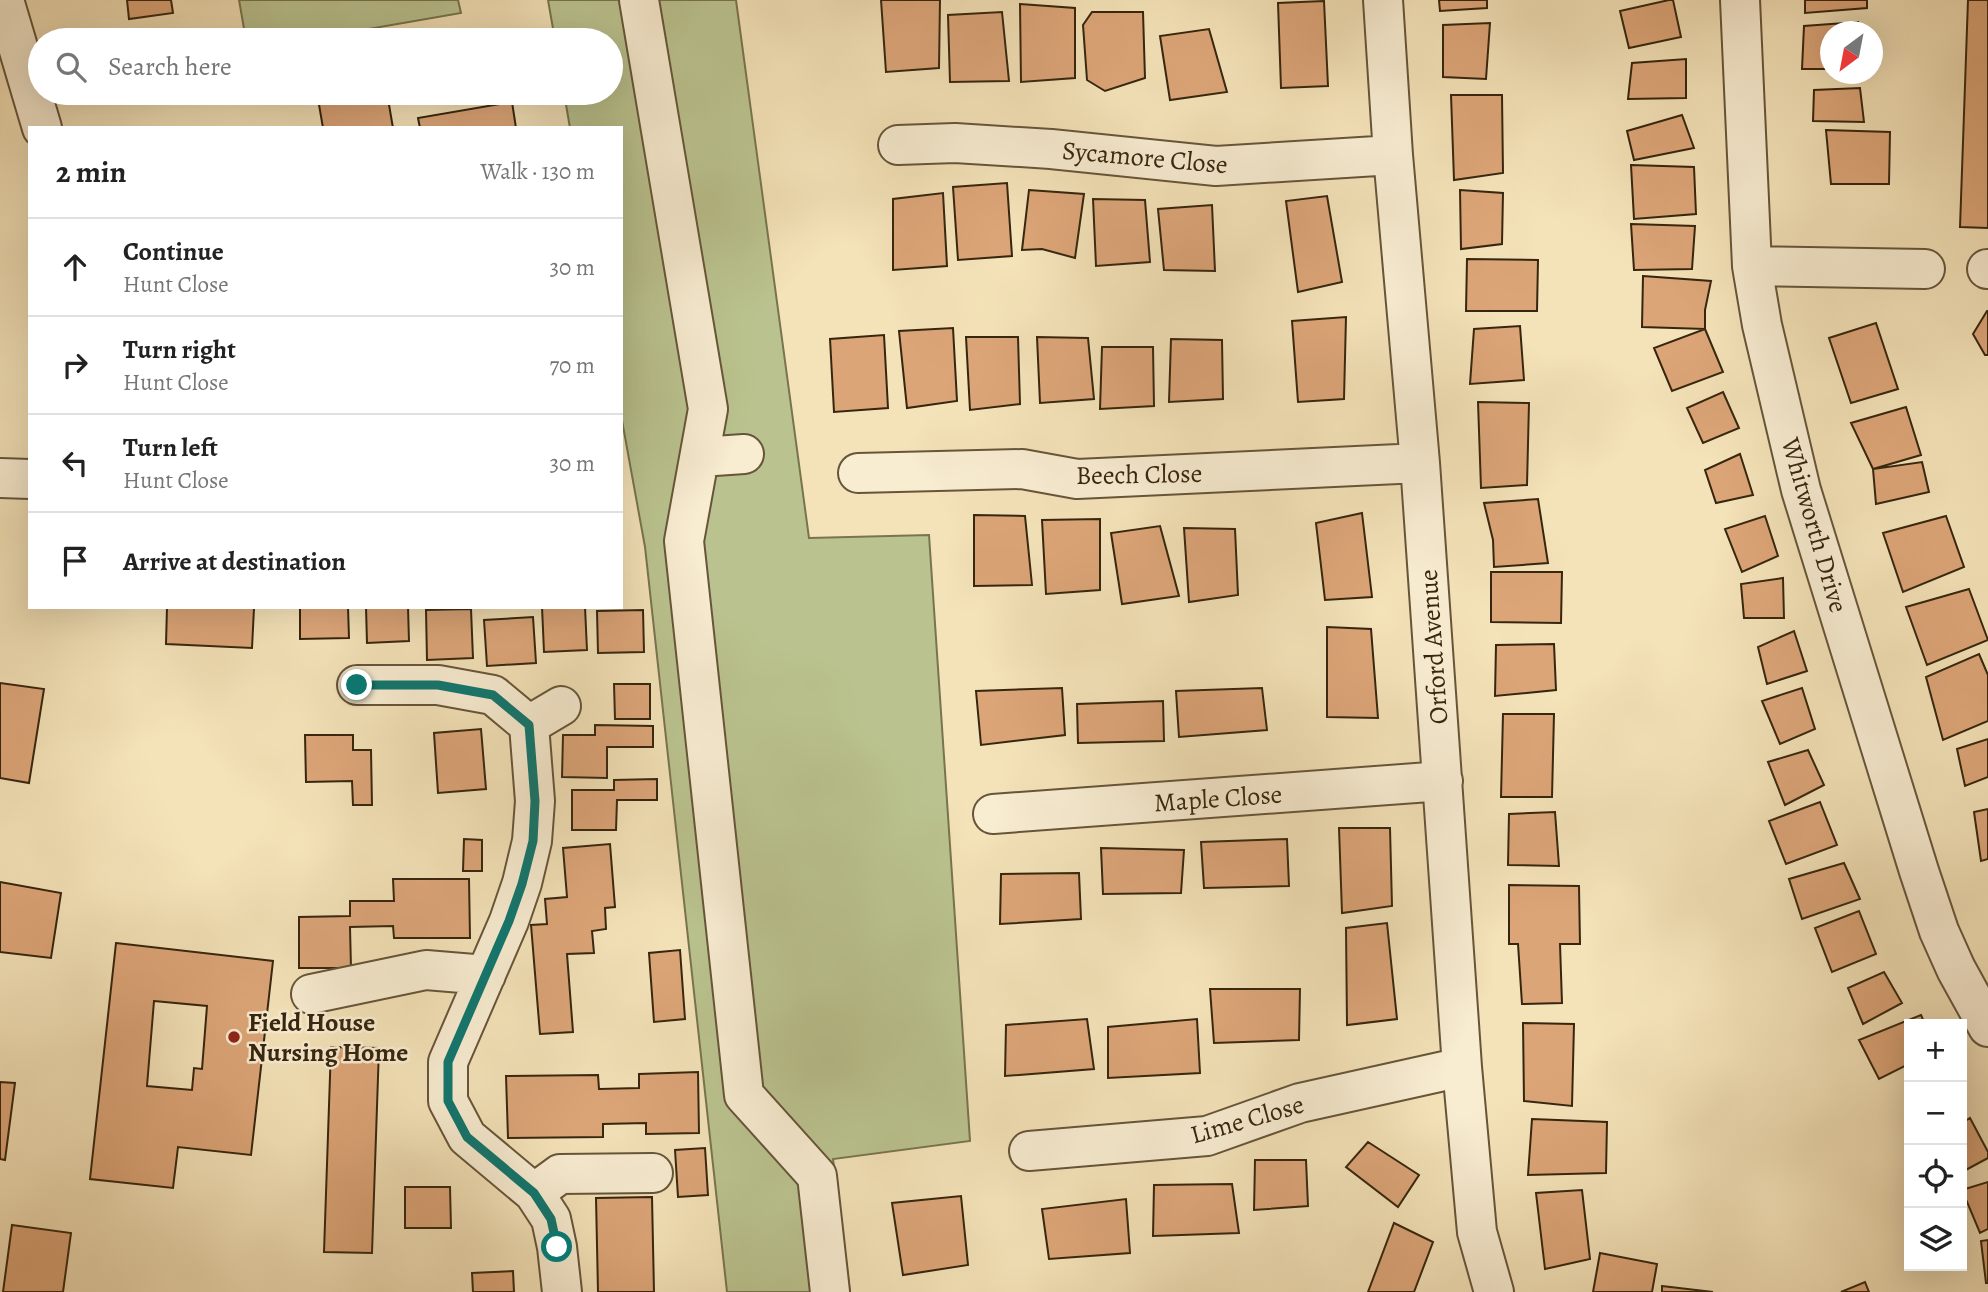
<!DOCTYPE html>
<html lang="en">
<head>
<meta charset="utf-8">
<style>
	:root { --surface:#fff; --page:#f6f6f6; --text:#222; --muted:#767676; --line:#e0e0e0 }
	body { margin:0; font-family:Alegreya,serif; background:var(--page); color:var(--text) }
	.controls { position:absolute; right:21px; bottom:21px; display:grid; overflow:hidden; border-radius:0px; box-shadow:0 7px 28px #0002 }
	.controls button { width:63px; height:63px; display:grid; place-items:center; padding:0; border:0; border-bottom:2px solid var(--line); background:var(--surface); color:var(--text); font:35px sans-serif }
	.compass { position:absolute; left:1820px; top:21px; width:63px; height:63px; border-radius:50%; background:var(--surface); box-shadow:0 7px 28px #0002; rotate:212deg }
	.stop { position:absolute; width:21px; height:21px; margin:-16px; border:5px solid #0f766e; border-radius:50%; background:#fff }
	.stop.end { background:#0f766e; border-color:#fff; box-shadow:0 2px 7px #0008 }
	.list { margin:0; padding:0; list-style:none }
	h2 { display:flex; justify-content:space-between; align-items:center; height:91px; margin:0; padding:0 28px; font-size:30px }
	h2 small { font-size:23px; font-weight:400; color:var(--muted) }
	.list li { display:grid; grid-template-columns:46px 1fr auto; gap:21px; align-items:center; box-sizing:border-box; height:98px; padding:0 28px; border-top:2px solid var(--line) }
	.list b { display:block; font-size:26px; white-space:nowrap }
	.list p { margin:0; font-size:23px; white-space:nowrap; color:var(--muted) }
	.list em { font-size:23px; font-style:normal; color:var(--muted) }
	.icon { flex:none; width:38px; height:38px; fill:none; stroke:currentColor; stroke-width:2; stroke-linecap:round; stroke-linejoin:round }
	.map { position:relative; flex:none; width:1988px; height:1292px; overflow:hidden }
	.search { position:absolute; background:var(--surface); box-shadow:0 7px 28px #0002; left:28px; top:28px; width:595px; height:77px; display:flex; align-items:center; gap:18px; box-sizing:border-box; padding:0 24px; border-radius:38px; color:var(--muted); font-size:26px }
	.panel { position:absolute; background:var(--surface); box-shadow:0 7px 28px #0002; left:28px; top:126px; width:595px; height:483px; border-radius:0px }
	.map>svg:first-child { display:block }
	.green { fill:#bac38f; stroke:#78744f; stroke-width:2 }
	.building { fill:#dca578; stroke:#36260f; stroke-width:2; fill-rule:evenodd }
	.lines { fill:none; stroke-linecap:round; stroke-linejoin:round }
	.minor-casing { stroke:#665539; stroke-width:42 }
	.minor { stroke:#f8ecd1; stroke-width:38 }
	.route { stroke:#0f766e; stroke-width:9 }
	.poi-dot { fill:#8f2418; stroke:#f8ecd1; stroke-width:2.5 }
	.labels { text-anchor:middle; stroke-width:5; stroke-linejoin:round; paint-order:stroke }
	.street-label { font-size:26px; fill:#36260f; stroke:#f8ecd1 }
	.poi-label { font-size:26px; font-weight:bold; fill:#36260f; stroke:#f8ecd1; text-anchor:start }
</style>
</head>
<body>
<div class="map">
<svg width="1988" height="1292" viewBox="0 0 1988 1292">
	<rect width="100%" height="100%" fill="#f4e2b8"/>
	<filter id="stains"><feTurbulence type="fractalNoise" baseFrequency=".00286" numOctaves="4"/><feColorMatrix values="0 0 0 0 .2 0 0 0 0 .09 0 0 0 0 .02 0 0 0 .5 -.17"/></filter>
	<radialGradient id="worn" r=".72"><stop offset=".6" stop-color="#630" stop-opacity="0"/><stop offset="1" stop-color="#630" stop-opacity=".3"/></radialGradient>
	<!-- green -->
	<path class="green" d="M239,0H458L461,13L305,40H246Z
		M548,0H736L809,538L929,535L970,1141L833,1159L850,1292H727L645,547L621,415V128H570L564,93H611V40H555Z"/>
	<!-- building -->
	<path class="building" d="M127,0H171L173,13L129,19Z
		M881,0H940L939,68L886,72Z
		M1439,0H1487V8L1440,11Z
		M1669,0H1673L1681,37L1629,48L1620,11Z
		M1805,0H1867V8L1805,13Z
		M1968,0H1988V228L1960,227Z
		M1324,1L1328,86L1281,88L1278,3Z
		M1020,4L1075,8V78L1021,82Z
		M1002,12L1009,81L950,82L948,15Z
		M1092,12H1143L1145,78L1105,91L1087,80L1083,25Z
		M1858,22V32H1830V69H1802L1804,26Z
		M1490,23L1486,79L1443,77V25Z
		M1209,29L1227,92L1170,100L1160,36Z
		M1686,59V98L1628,99L1632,63Z
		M1860,88L1864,122L1813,121L1814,90Z
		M317,93H387L393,128H323Z
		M1451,95H1502L1503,173L1454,180Z
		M512,102L516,128H420L418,118Z
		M1682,115L1694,148L1634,160L1627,131Z
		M1826,130L1890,132L1889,184H1831Z
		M1631,165L1694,167L1696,214L1634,219Z
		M1007,183L1012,256L958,260L953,187Z
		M1029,190L1084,194L1075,258L1042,249L1022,250Z
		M1460,190L1503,193L1502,244L1461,249Z
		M943,193L947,266L893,270V199Z
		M1327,196L1342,282L1298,292L1286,201Z
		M1093,199L1145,200L1150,262L1096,266Z
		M1212,205L1215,271L1164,270L1158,209Z
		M1631,224L1695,226L1692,269L1634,270Z
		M1467,259L1538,260L1537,311H1466Z
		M1643,276L1711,281L1705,310V329L1642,327Z
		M1987,311H1988V355H1985L1973,334Z
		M1346,317L1344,399L1298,402L1292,321Z
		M1876,323L1898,389L1851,403L1829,338Z
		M1520,326L1524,380L1470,384L1474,329Z
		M953,328L957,401L907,408L899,331Z
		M1705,329L1723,372L1672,391L1654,348Z
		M884,335L888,408L834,412L830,339Z
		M966,337H1018L1020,404L970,410Z
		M1037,337L1088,338L1094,399L1040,403Z
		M1171,339L1222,340L1223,399L1169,402Z
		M1102,347H1153L1154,406L1100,409Z
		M1723,392L1739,428L1703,443L1687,408Z
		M1478,402L1529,403L1527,485L1481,488Z
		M1906,407L1921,455L1873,469L1851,423Z
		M1740,454L1753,495L1716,503L1705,470Z
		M1922,462L1929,492L1876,504L1873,469Z
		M1538,499L1548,563L1494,567L1493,540L1484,503Z
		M1362,513L1372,597L1325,600L1316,523Z
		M974,515L1025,516L1032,585L974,586Z
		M1765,516L1778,556L1742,572L1725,529Z
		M1946,516L1964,567L1903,592L1883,533Z
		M1100,519V590L1046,594L1042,520Z
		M1160,526L1179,596L1122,604L1111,533Z
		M1184,528L1235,529L1238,595L1189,602Z
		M1491,572H1562L1561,623L1491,622Z
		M1783,578L1784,618H1744L1741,584Z
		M1969,589L1988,640L1927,665L1906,607Z
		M167,607L254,608L252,648L166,644Z
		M300,607H348L349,638L300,639Z
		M366,607H408L409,641L367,643Z
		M542,607H585L587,650L544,652Z
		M471,609L473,658L427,660L426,610Z
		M643,610L644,652L598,653L597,611Z
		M533,617L536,663L487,666L484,620Z
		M1327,627L1371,629L1378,718L1327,717Z
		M1794,631L1807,671L1767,684L1758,647Z
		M1554,644L1556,690L1495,696L1496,645Z
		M1979,654L1988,675V721L1943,740L1926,677Z
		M0,683L44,689L29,783L0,778Z
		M614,684H650V719H615Z
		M1062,688L1065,735L981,745L976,691Z
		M1262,688L1267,730L1179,737L1176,691Z
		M1802,688L1815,729L1780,744L1762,701Z
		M1163,701L1164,741L1078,743L1077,704Z
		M1503,714H1554L1552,797H1501Z
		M595,725L653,726V747H607V778L562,777L563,735H595Z
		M481,729L486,789L438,793L434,733Z
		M305,735H353V750H371L372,805H353L352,781L306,782Z
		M1988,739V777L1965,786L1957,749Z
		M1808,750L1824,785L1785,805L1768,762Z
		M657,779V800H617L616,830H572V790H614V780Z
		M1820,802L1837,845L1786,864L1769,821Z
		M1988,809V859L1981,861L1974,812Z
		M1555,812L1559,866L1508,865L1509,814Z
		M1339,828H1390L1392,906L1342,913Z
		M464,839L482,840V871H463Z
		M1287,839L1289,886L1204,888L1201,842Z
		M610,844L615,907L605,908L606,929L592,931L594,953L567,954L573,1032L540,1034L531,925L547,924L545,899L567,897L563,848Z
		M1101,848L1184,850L1181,893L1103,894Z
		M1844,863L1860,899L1802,919L1789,879Z
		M1079,873L1081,919L1000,924L1001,874Z
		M393,879H469L470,938H394L393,926L350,927L351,968H299V917L350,916V901H394Z
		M0,882L61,893L51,958L0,952Z
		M1509,885L1579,886L1580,944H1560L1562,1003L1522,1004L1518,944H1509Z
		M1859,911L1876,954L1832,972L1815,928Z
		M1387,923L1397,1019L1347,1025L1346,928Z
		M116,943L273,961L251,1155L178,1147L173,1188L90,1179ZM154,1001L207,1006L202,1069L194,1068L192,1090L147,1086Z
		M680,950L685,1019L654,1022L649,953Z
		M1884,972L1902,1003L1863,1024L1848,988Z
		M1210,989H1300L1299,1040L1214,1043Z
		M1921,1015L1925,1024H1909V1064L1879,1079L1859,1040Z
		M1087,1019L1094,1069L1005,1076L1006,1025Z
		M1197,1019L1200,1073L1108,1078V1027Z
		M1523,1023L1574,1024L1572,1106L1524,1101Z
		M331,1047L379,1048L372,1253L324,1252Z
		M698,1072L699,1133L646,1134V1123L603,1124V1137L508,1138L506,1076L598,1075L599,1089L639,1088V1074Z
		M0,1082L15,1083L5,1160L0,1159Z
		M1970,1118L1988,1152V1158L1962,1172V1123Z
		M1532,1119L1607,1122L1606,1173L1528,1175Z
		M1368,1142L1419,1175L1398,1207L1346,1167Z
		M705,1148L708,1195L678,1197L675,1150Z
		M1255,1160H1306L1308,1206L1254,1210Z
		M1988,1182V1229L1980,1233L1962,1190Z
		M1232,1184L1239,1233L1153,1236L1154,1185Z
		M405,1187H450L451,1228H405Z
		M1582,1190L1590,1259L1545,1269L1536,1193Z
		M961,1196L968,1265L903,1275L892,1203Z
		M652,1197L654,1292H598L596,1198Z
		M1126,1199L1130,1253L1049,1259L1042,1209Z
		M1394,1223L1433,1242L1414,1292H1368Z
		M12,1225L71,1233L63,1292H3Z
		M1988,1240V1283H1986L1981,1241Z
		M1600,1253L1657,1264L1652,1292H1593Z
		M513,1271L514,1292H473L472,1273Z
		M1865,1282L1869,1292H1841Z
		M1662,1286L1713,1292H1662Z"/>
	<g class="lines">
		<!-- minor casing -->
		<g class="minor-casing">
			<path id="minor" d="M4,0L42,128
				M639,0L708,409L684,541L744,1095L817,1176L830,1292
				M1383,0L1393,155L1420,463L1462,1067L1477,1232L1494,1292
				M1740,0L1752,266L1762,325L1801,490L1919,871L1939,931L1956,969L1988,1027
				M898,145L955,143L1051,149L1216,166L1393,155
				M1752,266L1925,269
				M1987,269H1988
				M700,457L744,454
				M858,473L1022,469L1077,479L1420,463
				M0,478L30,479
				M357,685H438L493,695L529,725L535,801L532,841L522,883L509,921L448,1062V1101L467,1137L534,1193L551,1219L557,1247L562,1292
				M529,725L561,706
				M993,814L1443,781
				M311,994L426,970L486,975
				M1029,1151L1207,1136L1300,1103L1462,1067
				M534,1193L560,1174L653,1173"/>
		</g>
		<!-- minor -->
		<use href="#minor" class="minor"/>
	</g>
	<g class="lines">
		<!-- route -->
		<path class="route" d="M357,685H438L493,695L529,725L535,801L533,841L522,884L509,921L448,1062V1101L467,1137L534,1193L551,1219L557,1247"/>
	</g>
	<!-- markers -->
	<circle class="poi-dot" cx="234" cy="1037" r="7"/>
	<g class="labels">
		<!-- street labels -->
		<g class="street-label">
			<text transform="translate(1145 157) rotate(5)" y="9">Sycamore Close</text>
			<text transform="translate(1139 474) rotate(-1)" y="9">Beech Close</text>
			<text transform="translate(1815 525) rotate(74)" y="9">Whitworth Drive</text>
			<text transform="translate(1433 647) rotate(-94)" y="9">Orford Avenue</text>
			<text transform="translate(1218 798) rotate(-4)" y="9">Maple Close</text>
			<text transform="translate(1247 1119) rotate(-16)" y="9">Lime Close</text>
		</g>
		<!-- poi labels -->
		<g class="poi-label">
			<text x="248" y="1031">Field House<tspan x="248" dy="30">Nursing Home</tspan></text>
		</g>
	</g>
	<rect width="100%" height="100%" filter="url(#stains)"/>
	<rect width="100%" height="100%" fill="url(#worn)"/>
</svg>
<div class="controls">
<button>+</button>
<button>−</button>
<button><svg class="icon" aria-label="locate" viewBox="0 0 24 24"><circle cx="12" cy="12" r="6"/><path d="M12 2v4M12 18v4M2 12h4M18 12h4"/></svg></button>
<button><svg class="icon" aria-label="layers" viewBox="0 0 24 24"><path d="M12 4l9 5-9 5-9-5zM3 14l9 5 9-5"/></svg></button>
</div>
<svg class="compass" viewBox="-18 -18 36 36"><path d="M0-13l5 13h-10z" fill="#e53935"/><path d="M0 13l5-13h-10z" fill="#767676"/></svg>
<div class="stop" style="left:557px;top:1247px"></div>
<div class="stop end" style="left:357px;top:685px"></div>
<div class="search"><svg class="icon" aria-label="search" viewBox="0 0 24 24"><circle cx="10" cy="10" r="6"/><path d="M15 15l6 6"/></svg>Search here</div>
<section class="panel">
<h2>2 min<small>Walk · 130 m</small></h2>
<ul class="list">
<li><svg class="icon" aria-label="ahead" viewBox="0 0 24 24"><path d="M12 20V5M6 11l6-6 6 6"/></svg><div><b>Continue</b><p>Hunt Close</p></div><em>30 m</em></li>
<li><svg class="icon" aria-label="right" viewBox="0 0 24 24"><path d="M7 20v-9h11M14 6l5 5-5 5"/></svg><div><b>Turn right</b><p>Hunt Close</p></div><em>70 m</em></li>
<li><svg class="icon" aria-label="left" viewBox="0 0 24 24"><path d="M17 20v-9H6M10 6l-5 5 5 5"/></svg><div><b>Turn left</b><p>Hunt Close</p></div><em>30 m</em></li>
<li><svg class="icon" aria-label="arrive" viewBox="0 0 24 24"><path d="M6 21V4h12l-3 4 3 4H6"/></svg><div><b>Arrive at destination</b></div></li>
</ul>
</section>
</div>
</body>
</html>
